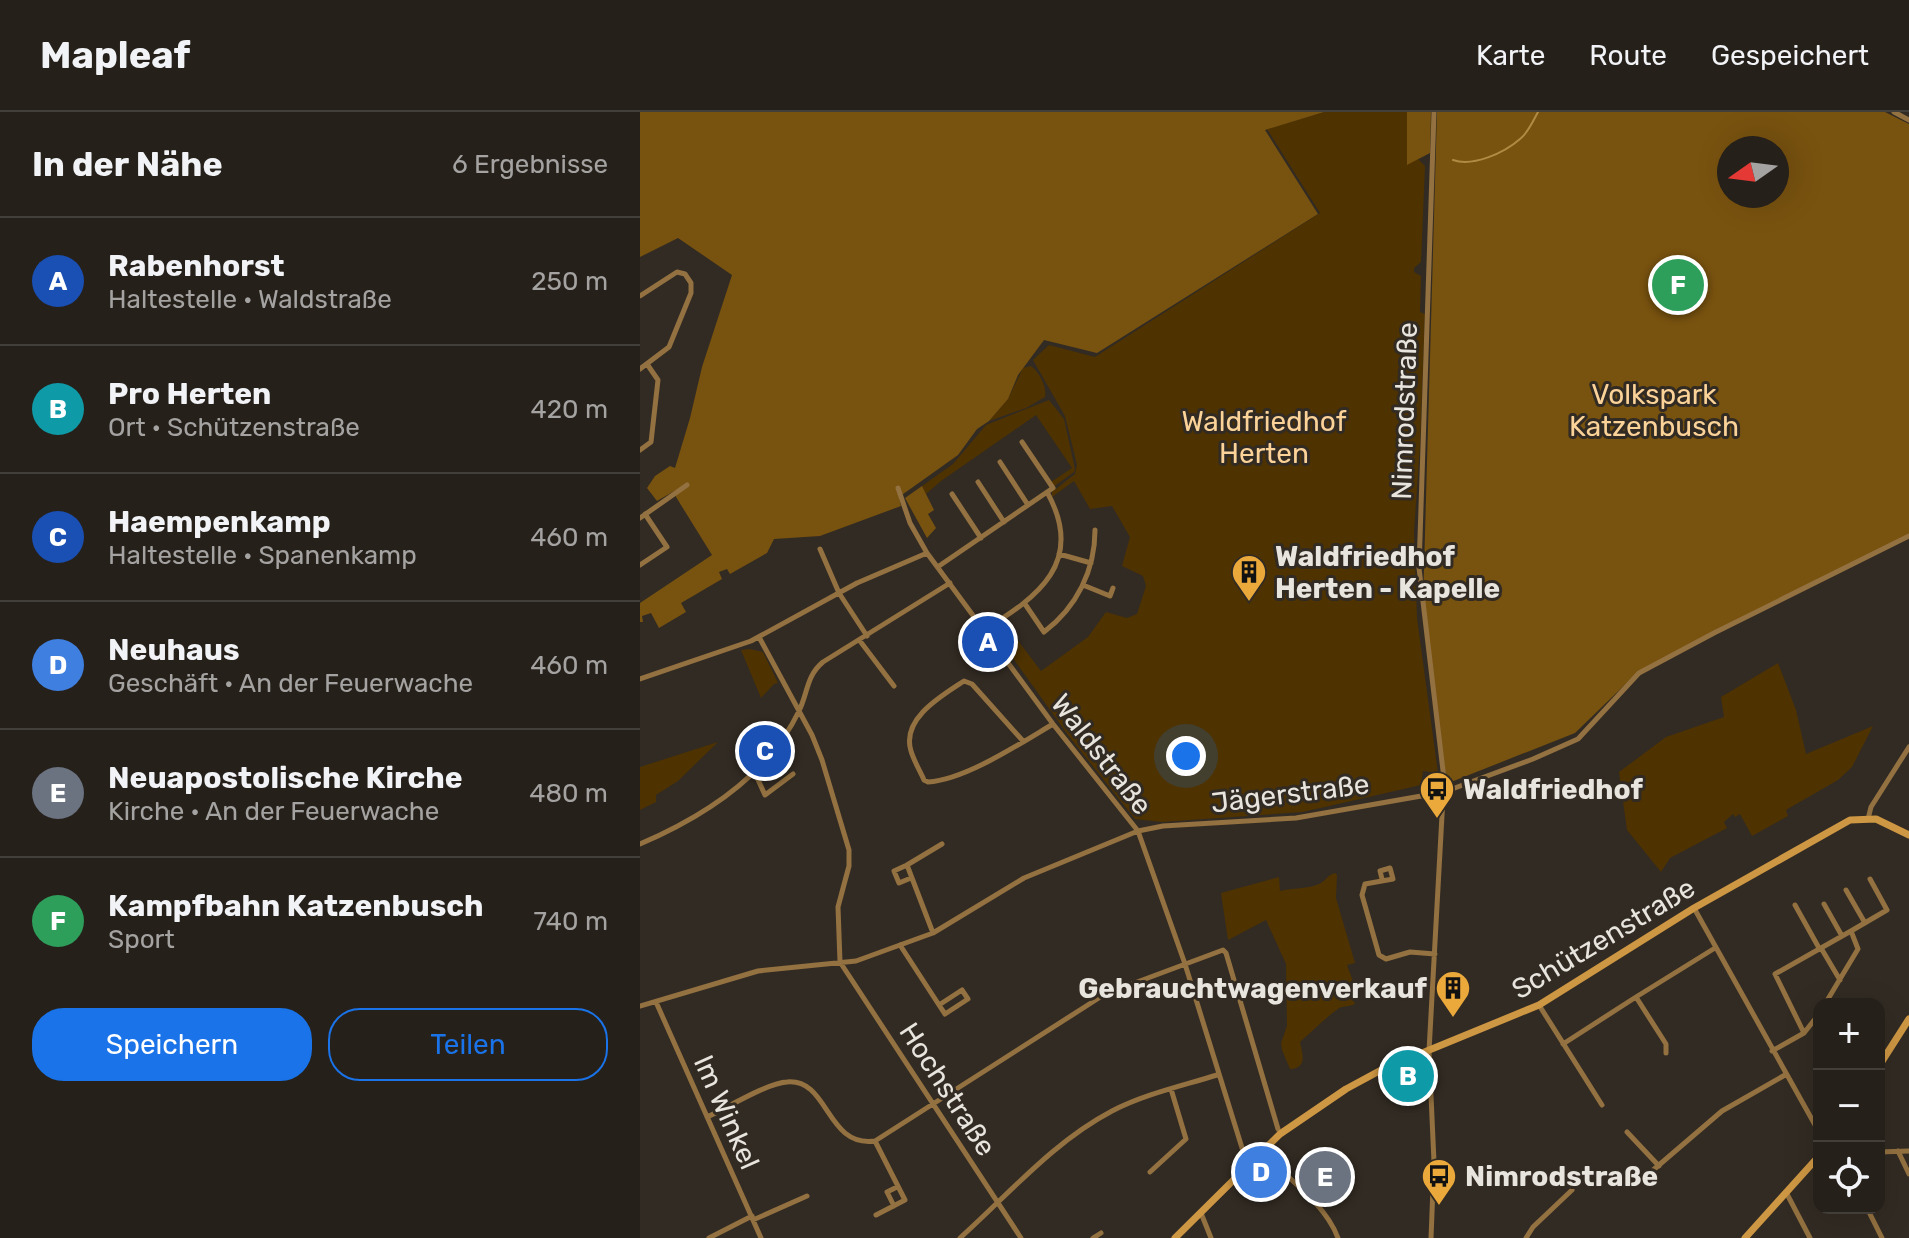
<!DOCTYPE html>
<html lang="de">
<head>
<meta charset="utf-8">
<style>
	:root { --surface:#26201a; --page:#2e2823; --text:#f1f3f6; --muted:#a4a3a2; --line:#423e39; --accent:#1a73e8 }
	body { margin:0; font-family:Rubik,sans-serif; background:var(--page); color:var(--text) }
	.controls { position:absolute; right:24px; bottom:24px; display:grid; overflow:hidden; border-radius:16px; box-shadow:0 8px 32px #0002 }
	.controls button { width:72px; height:72px; display:grid; place-items:center; padding:0; border:0; border-bottom:2px solid var(--line); background:var(--surface); color:var(--text); font:40px sans-serif }
	.compass { position:absolute; left:1077px; top:24px; width:72px; height:72px; border-radius:50%; background:var(--surface); box-shadow:0 8px 32px #0002; rotate:256deg }
	.you { position:absolute; left:546px; top:644px; width:28px; height:28px; margin:-20px; border:6px solid #fff; border-radius:50%; background:#1a73e8; box-shadow:0 0 0 12px #1a73e833 }
	.badge { display:grid; place-items:center; width:52px; height:52px; border-radius:50%; background:var(--accent); color:#fff; font-size:26px; font-weight:700 }
	.pin { position:absolute; translate:-50% -50%; border:4px solid #fff; box-shadow:0 2px 8px #0006 }
	.list { margin:0; padding:0; list-style:none }
	h2 { display:flex; justify-content:space-between; align-items:center; height:104px; margin:0; padding:0 32px; font-size:34px }
	h2 small { font-size:26px; font-weight:400; color:var(--muted) }
	.list li { display:grid; grid-template-columns:52px 1fr auto; gap:24px; align-items:center; box-sizing:border-box; height:128px; padding:0 32px; border-top:2px solid var(--line) }
	.list b { display:block; font-size:30px; white-space:nowrap }
	.list p { margin:0; font-size:26px; white-space:nowrap; color:var(--muted) }
	.list em { font-size:26px; font-style:normal; color:var(--muted) }
	.actions { display:flex; gap:16px; padding:24px 32px }
	.actions a { flex:1; padding:18px 0; border:2px solid var(--accent); border-radius:32px; text-align:center; font-size:28px; color:var(--accent) }
	.actions .main { background:var(--accent); color:#fff }
	.icon { flex:none; width:44px; height:44px; fill:none; stroke:currentColor; stroke-width:2; stroke-linecap:round; stroke-linejoin:round }
	.map { position:relative; flex:none; width:1269px; height:1126px; overflow:hidden }
	header { display:flex; align-items:center; gap:48px; box-sizing:border-box; height:112px; padding:0 40px; background:var(--surface); border-bottom:2px solid var(--line) }
	header strong { font-size:38px }
	nav { display:flex; gap:44px; margin-inline-start:auto; font-size:28px }
	main { display:flex }
	aside { flex:1; background:var(--surface) }
	.map>svg:first-child { display:block }
	.green { fill:#4e3200 }
	.forest { fill:#78520f; fill-rule:evenodd }
	.lines { fill:none; stroke-linecap:round; stroke-linejoin:round }
	.stream { stroke:#af8b43; stroke-width:2 }
	.minor { stroke:#937140; stroke-width:5 }
	.secondary { stroke:#ce9743; stroke-width:7 }
	.labels { text-anchor:middle; stroke-width:6; stroke-linejoin:round; paint-order:stroke }
	.park-label { font-size:28px; fill:#fbd298; stroke:#322b23 }
	.street-label { font-size:28px; fill:#e8e4de; stroke:#322b23 }
	.poi-label { font-size:28px; font-weight:bold; fill:#e8e4de; stroke:#322b23; text-anchor:start }
</style>
</head>
<body>
<header>
<strong>Mapleaf</strong>
<nav><a>Karte</a><a>Route</a><a>Gespeichert</a></nav>
</header>
<main>
<aside>
<h2>In der Nähe<small>6 Ergebnisse</small></h2>
<ul class="list">
<li><span class="badge" style="background:#1a4fb4">A</span><div><b>Rabenhorst</b><p>Haltestelle · Waldstraße</p></div><em>250 m</em></li>
<li><span class="badge" style="background:#0f9aa8">B</span><div><b>Pro Herten</b><p>Ort · Schützenstraße</p></div><em>420 m</em></li>
<li><span class="badge" style="background:#1a4fb4">C</span><div><b>Haempenkamp</b><p>Haltestelle · Spanenkamp</p></div><em>460 m</em></li>
<li><span class="badge" style="background:#3f7fe0">D</span><div><b>Neuhaus</b><p>Geschäft · An der Feuerwache</p></div><em>460 m</em></li>
<li><span class="badge" style="background:#6b7280">E</span><div><b>Neuapostolische Kirche</b><p>Kirche · An der Feuerwache</p></div><em>480 m</em></li>
<li><span class="badge" style="background:#2e9e5b">F</span><div><b>Kampfbahn Katzenbusch</b><p>Sport</p></div><em>740 m</em></li>
</ul>
<div class="actions"><a class="main">Speichern</a><a>Teilen</a></div>
</aside>
<div class="map">
<svg width="1269" height="1126" viewBox="0 0 1269 1126">
	<rect width="100%" height="100%" fill="#322b23"/>
	<!-- green -->
	<path class="green" d="M684,0H767L768,52L778,47L785,54L781,150L774,156V160L781,164L780,200L785,202L780,333L774,420L777,506L798,661L783,659L781,673L663,700L522,710L495,707L428,623L352,517L363,509L401,559L448,525L466,500L487,506L497,502L506,474L503,464L482,454L490,425L472,394L450,397L434,369L412,385V380L435,362L437,353L425,304L393,248L409,233L455,245L680,101L627,17Z
		M391,254C399,260 407,274 405,285L386,296L349,309L368,287L383,256Z
		M409,288L424,307L435,357L434,360L413,375L411,370L432,356L396,303L301,369L286,382L282,374L313,352L346,313Z
		M110,537L123,540L138,571L134,572L121,586L101,538Z
		M1138,551L1156,598L1166,642L1233,614L1212,655L1198,668L1146,698L1148,704L1112,724L1100,702L1095,705L1093,702L1084,710L1087,716L1030,746L1021,760L987,718L979,660L1026,625L1084,605L1081,585Z
		M78,630L38,669L16,683V690L0,698V655Z
		M695,761L697,763L696,786L715,851L707,853L714,872L710,881L715,892C711,894 706,894 702,895C696,896 667,924 660,930C663,943 667,956 650,957L642,938L641,931L647,914L646,852L626,808L588,828L581,781L639,765L640,779C652,776 669,777 679,772C686,769 687,763 695,761Z"/>
	<!-- forest -->
	<path class="forest" d="M0,0H684L625,18L678,102L457,241L404,228L378,263L368,287L349,309L337,317L318,343L259,385L261,394L180,424L134,427L127,441L90,462L87,457L79,460L82,467L41,491L46,500L19,516L11,501L2,504L3,510H0V491L72,443L36,385V378L17,389L7,376L15,364L30,354L35,356L50,306L62,255L92,163L38,126L0,145Z
		M767,0H791L790,41L767,53Z
		M797,0H1245L1269,12V424L999,559L935,621L806,672L783,492ZM1089,36H1137V84H1089Z
		M282,374L294,398L288,402L296,416L287,426L265,386Z"/>
	<g class="lines">
		<!-- stream -->
		<path class="stream" d="M813,48C833,55 864,41 880,27C888,21 893,9 898,0"/>
		<!-- minor -->
		<path class="minor" d="M1254,0L1269,8
			M0,184L37,160L45,162L51,171V181L29,235L0,257
			M0,338L11,330L18,268L7,252
			M360,350L388,393
			M338,370L364,410
			M258,376L270,411L287,441L413,612L498,719L545,852L607,1052
			M312,382L341,426
			M0,406L47,373
			M180,437L199,481L227,524
			M419,442L451,451
			M0,453L27,435L5,402
			M299,454L413,376L382,330
			M443,473L470,484L473,476
			M385,492L404,520C437,495 455,458 455,418
			M344,518C398,485 446,450 407,380
			M119,525L172,623L182,648L209,738V754L198,795L200,850L381,1126
			M220,529L254,574
			M0,567L111,529L217,471L287,441
			M383,629L332,572L324,569C301,584 261,607 271,639C274,649 280,659 284,668L288,670C325,668 381,631 413,612
			M114,659L125,683L153,662
			M1228,707L1231,695L1269,635
			M0,732C63,705 128,664 159,599C168,581 166,564 183,550L310,471
			M267,753L254,759L259,771L271,766
			M742,767L740,759L750,756L753,767L725,772L722,783L739,843L746,847L770,840L795,842
			M1206,778L1225,811
			M1184,792L1202,824
			M1155,793L1179,836
			M1054,796L1179,1020
			M1211,819L1247,798L1230,767
			M293,821L267,753L302,732
			M260,833L299,893L305,902L328,887L322,878L299,893
			M1181,836L1200,868
			M996,885L1075,836
			M16,890L121,1126
			M899,893L962,993
			M0,894L118,859L216,849L293,821L384,766L498,719L523,714L656,706L804,680L893,647L938,627L999,561L1074,521L1269,424
			M1164,921L1135,862L1211,819L1218,837L1185,892
			M923,932L996,885L1026,932V941
			M1132,939L1164,921L1179,902
			M67,1005C87,996 127,971 147,970C189,966 186,1036 235,1029L465,882L583,838L586,841L638,1017
			M987,1020L1019,1054
			M235,1029L265,1088L236,1103
			M1258,1039L1269,1062
			M621,1040C647,1066 685,1091 698,1126
			M1239,1040L1269,1039
			M510,1060L546,1027L531,977
			M1005,1065L1082,999L1145,963
			M1147,1082L1170,1126
			M254,1094L247,1080L257,1075
			M1227,1096L1242,1126
			M561,1101L571,1126
			M113,1108L167,1084
			M69,1126L112,1104
			M320,1126C369,1082 413,1030 472,999C505,982 542,974 577,963
			M453,1126L461,1121
			M791,1126L794,1050L789,939L804,667L779,456L794,0
			M886,1126L893,1115L932,1078"/>
		<!-- secondary -->
		<path class="secondary" d="M1239,954L1269,907
			M535,1126L640,1022L706,977L743,957L899,893L1054,796L1210,708L1236,707L1269,723
			M1105,1126L1179,1044"/>
	</g>
	<!-- icons -->
	<defs>
		<g id="building-pin" transform="scale(1.8)"><path d="M0 17L-7.5 6A9.5 9.5 0 1 1 7.5 6Z" fill="#eca93b" stroke="#322b23"/><path d="M-4-6H4V6H1V3H-1V6H-4ZM-2.5-4.3h1.7v1.8h-1.7ZM.8-4.3h1.7v1.8H.8ZM-2.5-1h1.7V.8h-1.7ZM.8-1h1.7V.8H.8Z" fill="#111"/></g>
		<g id="bus-pin" transform="scale(1.8)"><path d="M0 17L-7.5 6A9.5 9.5 0 1 1 7.5 6Z" fill="#eca93b" stroke="#322b23"/><path d="M-5-6H5V4H4V6H2V4H-2V6H-4V4H-5ZM-3.5-4V0h7V-4ZM-3.5 1.2v1.5H-2V1.2ZM2 1.2v1.5H3.5V1.2Z" fill="#111"/></g>
	</defs>
	<g fill-rule="evenodd">
		<use href="#building-pin" x="609" y="460"/>
		<use href="#bus-pin" x="797" y="677"/>
		<use href="#building-pin" x="813" y="876"/>
		<use href="#bus-pin" x="799" y="1064"/>
	</g>
	<g class="labels">
		<!-- park labels -->
		<g class="park-label">
			<text x="1014" y="292">Volkspark<tspan x="1014" dy="32">Katzenbusch</tspan></text>
			<text x="624" y="319">Waldfriedhof<tspan x="624" dy="32">Herten</tspan></text>
		</g>
		<!-- street labels -->
		<g class="street-label">
			<text transform="translate(764 299) rotate(-88)" y="10">Nimrodstraße</text>
			<text transform="translate(462 642) rotate(52)" y="10">Waldstraße</text>
			<text transform="translate(650 681) rotate(-7)" y="10">Jägerstraße</text>
			<text transform="translate(963 826) rotate(-31)" y="10">Schützenstraße</text>
			<text transform="translate(308 977) rotate(57)" y="10">Hochstraße</text>
			<text transform="translate(87 1000) rotate(66)" y="10">Im Winkel</text>
		</g>
		<!-- poi labels -->
		<g class="poi-label">
			<text x="635" y="454">Waldfriedhof<tspan x="635" dy="32">Herten - Kapelle</tspan></text>
			<text x="823" y="687">Waldfriedhof</text>
			<text x="787" y="886" text-anchor="end">Gebrauchtwagenverkauf</text>
			<text x="825" y="1074">Nimrodstraße</text>
		</g>
	</g>
</svg>
<div class="controls">
<button>+</button>
<button>−</button>
<button><svg class="icon" aria-label="locate" viewBox="0 0 24 24"><circle cx="12" cy="12" r="6"/><path d="M12 2v4M12 18v4M2 12h4M18 12h4"/></svg></button>
</div>
<svg class="compass" viewBox="-18 -18 36 36"><path d="M0-13l5 13h-10z" fill="#e53935"/><path d="M0 13l5-13h-10z" fill="#a4a3a2"/></svg>
<div class="you"></div>
<div class="pin badge" style="left:348px;top:530px;background:#1a4fb4">A</div>
<div class="pin badge" style="left:768px;top:964px;background:#0f9aa8">B</div>
<div class="pin badge" style="left:125px;top:639px;background:#1a4fb4">C</div>
<div class="pin badge" style="left:621px;top:1060px;background:#3f7fe0">D</div>
<div class="pin badge" style="left:685px;top:1065px;background:#6b7280">E</div>
<div class="pin badge" style="left:1038px;top:173px;background:#2e9e5b">F</div>
</div>
</main>
</body>
</html>
